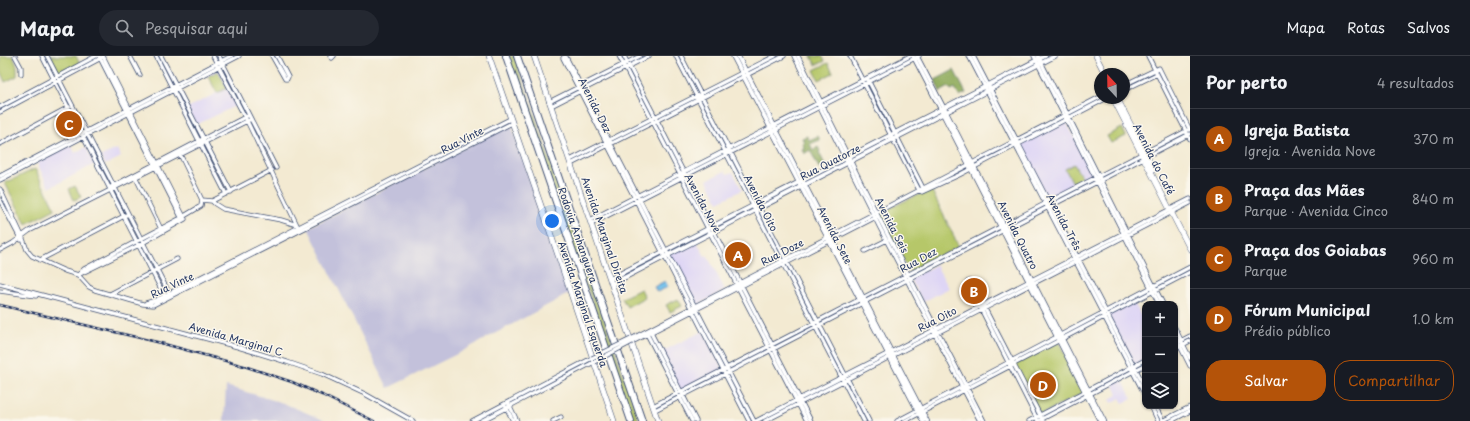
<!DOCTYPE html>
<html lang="pt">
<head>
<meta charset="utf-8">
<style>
	:root { --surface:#171b24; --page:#242831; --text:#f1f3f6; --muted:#9ea1a6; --line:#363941; --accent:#b45309 }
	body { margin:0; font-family:"Playpen Sans",sans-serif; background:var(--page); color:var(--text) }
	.controls { position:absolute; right:12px; bottom:12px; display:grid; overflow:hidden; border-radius:8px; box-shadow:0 1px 3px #0004 }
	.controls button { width:36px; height:36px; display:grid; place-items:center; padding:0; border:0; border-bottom:1px solid var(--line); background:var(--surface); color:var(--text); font:20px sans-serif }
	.compass { position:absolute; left:1094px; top:12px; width:36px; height:36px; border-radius:50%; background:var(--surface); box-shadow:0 1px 3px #0004; rotate:338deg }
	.you { position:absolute; left:552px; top:165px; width:14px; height:14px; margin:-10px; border:3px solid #fff; border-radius:50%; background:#1a73e8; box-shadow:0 0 0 6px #1a73e833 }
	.badge { display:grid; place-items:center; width:26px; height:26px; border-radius:50%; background:var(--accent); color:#fff; font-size:13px; font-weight:700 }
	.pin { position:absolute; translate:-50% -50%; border:2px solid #fff; box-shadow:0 1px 4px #0006 }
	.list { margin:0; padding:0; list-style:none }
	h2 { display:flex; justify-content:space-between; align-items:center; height:52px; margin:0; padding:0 16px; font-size:17px }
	h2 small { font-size:13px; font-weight:400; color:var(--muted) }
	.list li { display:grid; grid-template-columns:26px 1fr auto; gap:12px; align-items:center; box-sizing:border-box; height:60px; padding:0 16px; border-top:1px solid var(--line) }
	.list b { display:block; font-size:15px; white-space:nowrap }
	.list p { margin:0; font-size:13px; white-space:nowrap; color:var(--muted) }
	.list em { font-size:13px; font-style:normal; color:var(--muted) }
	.actions { display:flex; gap:8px; padding:12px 16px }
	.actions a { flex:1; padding:9px 0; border:1px solid var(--accent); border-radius:16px; text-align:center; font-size:14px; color:var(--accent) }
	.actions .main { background:var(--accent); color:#fff }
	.icon { flex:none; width:22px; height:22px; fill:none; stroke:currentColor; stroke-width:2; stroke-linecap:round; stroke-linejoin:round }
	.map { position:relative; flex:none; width:1190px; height:365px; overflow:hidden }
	header { display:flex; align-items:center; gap:24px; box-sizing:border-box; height:56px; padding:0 20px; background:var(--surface); border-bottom:1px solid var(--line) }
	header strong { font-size:19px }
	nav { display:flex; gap:22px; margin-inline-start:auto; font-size:14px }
	.search { width:280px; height:36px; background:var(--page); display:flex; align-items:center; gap:10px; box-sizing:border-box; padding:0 14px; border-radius:22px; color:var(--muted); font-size:15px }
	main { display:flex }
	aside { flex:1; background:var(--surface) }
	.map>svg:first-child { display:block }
	.built { fill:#ded5f5 }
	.industrial { fill:#c3c1db }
	.green { fill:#b6c769; stroke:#687b64 }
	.forest { fill:#90ac5d; stroke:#566e5e }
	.water { fill:#6fbeea; stroke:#4576a4 }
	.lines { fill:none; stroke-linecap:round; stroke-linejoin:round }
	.minor-casing { stroke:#3b4b6f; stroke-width:5 }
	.tertiary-casing { stroke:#3b4b6f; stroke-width:5.5 }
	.secondary-casing { stroke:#3b4b6f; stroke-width:6 }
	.motorway-casing { stroke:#3b4b6f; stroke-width:8 }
	.minor { stroke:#fff; stroke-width:3.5 }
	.tertiary { stroke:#fff; stroke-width:4 }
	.secondary { stroke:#fff; stroke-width:5 }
	.motorway { stroke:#fff; stroke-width:6 }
	.rail-casing { stroke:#1b2f5e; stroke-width:2.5 }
	.rail { stroke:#fbf7ec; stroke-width:1; stroke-dasharray:3; stroke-linecap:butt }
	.minor-bridge-casing { stroke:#3b4b6f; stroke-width:5; stroke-linecap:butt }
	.minor-bridge { stroke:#fff; stroke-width:3.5 }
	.labels { text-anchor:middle; stroke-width:3; stroke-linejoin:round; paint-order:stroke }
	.street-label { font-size:10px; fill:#1b2f5e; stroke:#fbf7ec }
</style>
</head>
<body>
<header>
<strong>Mapa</strong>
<div class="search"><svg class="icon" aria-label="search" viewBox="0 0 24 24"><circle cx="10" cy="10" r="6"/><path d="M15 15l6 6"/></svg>Pesquisar aqui</div>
<nav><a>Mapa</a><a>Rotas</a><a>Salvos</a></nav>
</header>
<main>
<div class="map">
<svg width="1190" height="365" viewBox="0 0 1190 365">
	<rect width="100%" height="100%" fill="#fbf7ec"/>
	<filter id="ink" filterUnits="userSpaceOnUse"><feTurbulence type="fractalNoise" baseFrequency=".025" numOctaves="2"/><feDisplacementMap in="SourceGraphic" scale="8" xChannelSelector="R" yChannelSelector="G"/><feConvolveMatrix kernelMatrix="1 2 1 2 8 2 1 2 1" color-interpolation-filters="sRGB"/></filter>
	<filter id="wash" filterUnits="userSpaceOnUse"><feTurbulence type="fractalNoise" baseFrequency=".012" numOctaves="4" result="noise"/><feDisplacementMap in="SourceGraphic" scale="16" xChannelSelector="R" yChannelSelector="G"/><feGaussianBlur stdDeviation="0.9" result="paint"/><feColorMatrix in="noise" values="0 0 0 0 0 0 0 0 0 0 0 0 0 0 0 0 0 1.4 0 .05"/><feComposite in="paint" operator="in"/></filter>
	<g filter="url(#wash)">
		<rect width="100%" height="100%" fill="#f3ead2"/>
		<!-- built -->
		<path class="built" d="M219,10L239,48L196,69L187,52L217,37L206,17Z
			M1065,64L1095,121L1049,146L1019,88Z
			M71,89L75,97L86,91L95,108L49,132L37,107Z
			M117,93L121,101L105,109L101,100Z
			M725,115L727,118L733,116L742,134L718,146L707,124Z
			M696,184L705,200L707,199L725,234L695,250L668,198Z
			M936,209L949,232L923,246L910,222Z
			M1133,245L1145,267V304L1134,310L1107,259Z
			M703,275L723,314L681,336L661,296Z
			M1121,321L1132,343L1123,347L1120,342L1112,347L1110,343L1118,338L1112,326Z"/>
		<!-- industrial -->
		<path class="industrial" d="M511,68L570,237L459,297L388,332L308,172Z
			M226,330L283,347L326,365H224Z"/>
		<!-- green -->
		<path class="green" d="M2,0H13L17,10V20L5,26L0,15V1Z
			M47,0H76L80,8L57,20Z
			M508,0H514L639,365H633Z
			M811,0H822L825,5L816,9Z
			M828,7L833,17L819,24L814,14Z
			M218,15L227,32L217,37L208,20Z
			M68,51L81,78L70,84L56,58Z
			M1122,72L1126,80L1111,87L1107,80Z
			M1074,108L1082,122L1073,127L1065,113Z
			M35,113L55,153L26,168L5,127Z
			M75,130L81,141L74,144L69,133Z
			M931,133L959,191L909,215L879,157Z
			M973,221L985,244L975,249L963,226Z
			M641,233L645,241L627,251L622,242Z
			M678,243L682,250L670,256L666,249Z
			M1058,285L1085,336L1040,359L1013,308Z"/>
		<!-- forest -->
		<path class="forest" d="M954,14L966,37L959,40L955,32L951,34L949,31L940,36L935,24Z
			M807,80L809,84L818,80L820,84L810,88L813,94L818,91L820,95L819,96L825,109L819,112L810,94L804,98L802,93L804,92L802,87L804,86L802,82Z"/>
		<!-- water -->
		<path class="water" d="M665,225L668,231L657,236L654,231Z"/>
	</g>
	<g filter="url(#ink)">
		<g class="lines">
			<!-- minor casing -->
			<g class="minor-casing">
				<path id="minor" d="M15,0L21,11V18
					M42,0L165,241
					M47,0L169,237
					M99,0L182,163
					M130,0L140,19
					M156,0L226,138
					M161,0L231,136
					M213,0L247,65L298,171
					M219,0L276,112
					M272,0L285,23H287
					M277,0L288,21L287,23
					M330,0L332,2L334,0
					M619,0L807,365
					M624,0L811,365
					M676,0L864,365
					M681,0L869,365
					M794,0L880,172L980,365
					M798,0L876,156L984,365
					M850,0L919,134L922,136L959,119L1107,42
					M913,0L941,54
					M917,0L944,52
					M969,0L1145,339
					M973,0L1145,331
					M1034,0L1159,248
					M1038,0L1163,248
					M1148,0L1190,83
					M564,1H566L754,365
					M564,1L563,2L749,365
					M868,24L923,132
					M1124,29L1159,12L1190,74
					M1124,34L1157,18
					M549,46L640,0
					M551,50L649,0
					M0,51L96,0
					M0,56L101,2
					M0,88L69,51
					M570,104L775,0
					M571,108L784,0
					M0,120L231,0
					M136,122L162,175
					M0,124L239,0
					M111,131L249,59
					M0,133L22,180L27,194L32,200L65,215L78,219L89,231L95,234L143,248L153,249L512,67
					M0,144L21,184
					M202,144L212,145L272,114
					M212,145L215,148L223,153L281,164L297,169
					M590,164L910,0
					M591,168L919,0
					M0,194L13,187L29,175L251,63
					M865,195L887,184
					M40,204L126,159
					M79,218L84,213L181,162L201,150L202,144L179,96
					M78,219L139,189L185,163L103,0
					M967 228a3 3 0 1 1 6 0a3 3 0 1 1-6 0Z
					M0,228L238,291L287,306L322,318L365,338L413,365
					M0,235L36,240
					M972 238a3 3 0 1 1 6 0a3 3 0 1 1-6 0Z
					M110,238L177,203
					M977,241L982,247L1043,365
					M979,244V249L1038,365
					M146,247L156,244L510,63
					M1175,272L1190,302
					M650,275L696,365
					M647,278L692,365
					M1175,280L1190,310
					M631,283L1100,41
					M632,286L876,161
					M1175,288L1190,280
					M1175,293L1190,285
					M509,348L517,365
					M653,350L1190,73
					M1151,350L1158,365
					M1155,350L1163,365
					M506,351L513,365
					M655,354L1190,78
					M1040,364L1145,309
					M472,365L592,302
					M481,365L594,306
					M553,365L561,361
					M756,365L1190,143
					M765,365L1190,147
					M897,365L1190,211
					M905,365L1190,216
					M1029,365L1145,304
					M1162,365L1190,351
					M1171,365L1190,355"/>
			</g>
			<!-- tertiary casing -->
			<g class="tertiary-casing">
				<path id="tertiary" d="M733,0L923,365
					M738,0L927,365
					M945,54L1104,365
					M942,56L1100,365
					M610,223L1045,0
					M612,228L1055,0"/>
			</g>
			<!-- secondary casing -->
			<g class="secondary-casing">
				<path id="secondary" d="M489,0L545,161L614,365
					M534,0L658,365
					M1096,0L1105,18
					M1113,42L1190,193
					M1117,42L1154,114"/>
			</g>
			<!-- motorway casing -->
			<g class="motorway-casing">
				<path id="motorway" d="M506,0L631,365
					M517,0L642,365"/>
			</g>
			<!-- minor -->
			<use href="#minor" class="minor"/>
			<!-- tertiary -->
			<use href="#tertiary" class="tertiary"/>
			<!-- secondary -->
			<use href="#secondary" class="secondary"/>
			<!-- motorway -->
			<use href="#motorway" class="motorway"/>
			<!-- rail casing -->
			<g class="rail-casing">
				<path id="rail" d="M0,249L157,286L244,310L292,326L322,339L374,365"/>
			</g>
			<!-- rail -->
			<use href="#rail" class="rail"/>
			<!-- minor-bridge casing -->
			<g class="minor-bridge-casing">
				<path id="minor-bridge" d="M592,302L631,283
					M594,306L632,286"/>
			</g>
			<!-- minor-bridge -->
			<use href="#minor-bridge" class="minor-bridge"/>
		</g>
	</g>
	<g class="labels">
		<!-- street labels -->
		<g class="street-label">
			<text transform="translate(595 49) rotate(63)" y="4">Avenida Dez</text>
			<text transform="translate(462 84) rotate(-27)" y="4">Rua Vinte</text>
			<text transform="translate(1154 103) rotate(63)" y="4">Avenida do Café</text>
			<text transform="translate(830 106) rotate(-27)" y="4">Rua Quatorze</text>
			<text transform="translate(703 147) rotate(62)" y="4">Avenida Nove</text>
			<text transform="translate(761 147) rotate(63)" y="4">Avenida Oito</text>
			<text transform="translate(1064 166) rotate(62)" y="4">Avenida Três</text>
			<text transform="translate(892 169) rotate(63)" y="4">Avenida Seis</text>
			<text transform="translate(578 179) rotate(71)" y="4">Rodovia Anhanguera</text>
			<text transform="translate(605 179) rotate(71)" y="4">Avenida Marginal Direita</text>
			<text transform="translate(835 179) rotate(63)" y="4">Avenida Sete</text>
			<text transform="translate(1018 179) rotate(63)" y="4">Avenida Quatro</text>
			<text transform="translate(782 196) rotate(-27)" y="4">Rua Doze</text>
			<text transform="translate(918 204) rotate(-28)" y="4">Rua Dez</text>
			<text transform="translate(172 229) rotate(-25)" y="4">Rua Vinte</text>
			<text transform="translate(583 248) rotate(71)" y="4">Avenida Marginal Esquerda</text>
			<text transform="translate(937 263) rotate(-27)" y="4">Rua Oito</text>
			<text transform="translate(236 283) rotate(16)" y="4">Avenida Marginal C</text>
		</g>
	</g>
</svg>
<div class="controls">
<button>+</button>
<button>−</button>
<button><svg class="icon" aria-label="layers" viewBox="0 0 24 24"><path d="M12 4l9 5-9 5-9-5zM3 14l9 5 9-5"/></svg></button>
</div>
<svg class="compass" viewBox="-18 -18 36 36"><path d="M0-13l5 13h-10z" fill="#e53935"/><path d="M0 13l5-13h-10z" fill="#9ea1a6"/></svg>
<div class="you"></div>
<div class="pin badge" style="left:738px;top:199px">A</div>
<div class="pin badge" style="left:974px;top:235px">B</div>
<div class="pin badge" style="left:69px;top:68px">C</div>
<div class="pin badge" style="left:1043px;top:329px">D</div>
</div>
<aside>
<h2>Por perto<small>4 resultados</small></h2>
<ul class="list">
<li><span class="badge">A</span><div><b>Igreja Batista</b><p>Igreja · Avenida Nove</p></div><em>370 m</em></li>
<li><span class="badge">B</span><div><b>Praça das Mães</b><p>Parque · Avenida Cinco</p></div><em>840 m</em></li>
<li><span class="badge">C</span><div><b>Praça dos Goiabas</b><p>Parque</p></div><em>960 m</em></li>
<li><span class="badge">D</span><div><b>Fórum Municipal</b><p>Prédio público</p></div><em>1.0 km</em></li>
</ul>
<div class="actions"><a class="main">Salvar</a><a>Compartilhar</a></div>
</aside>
</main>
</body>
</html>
